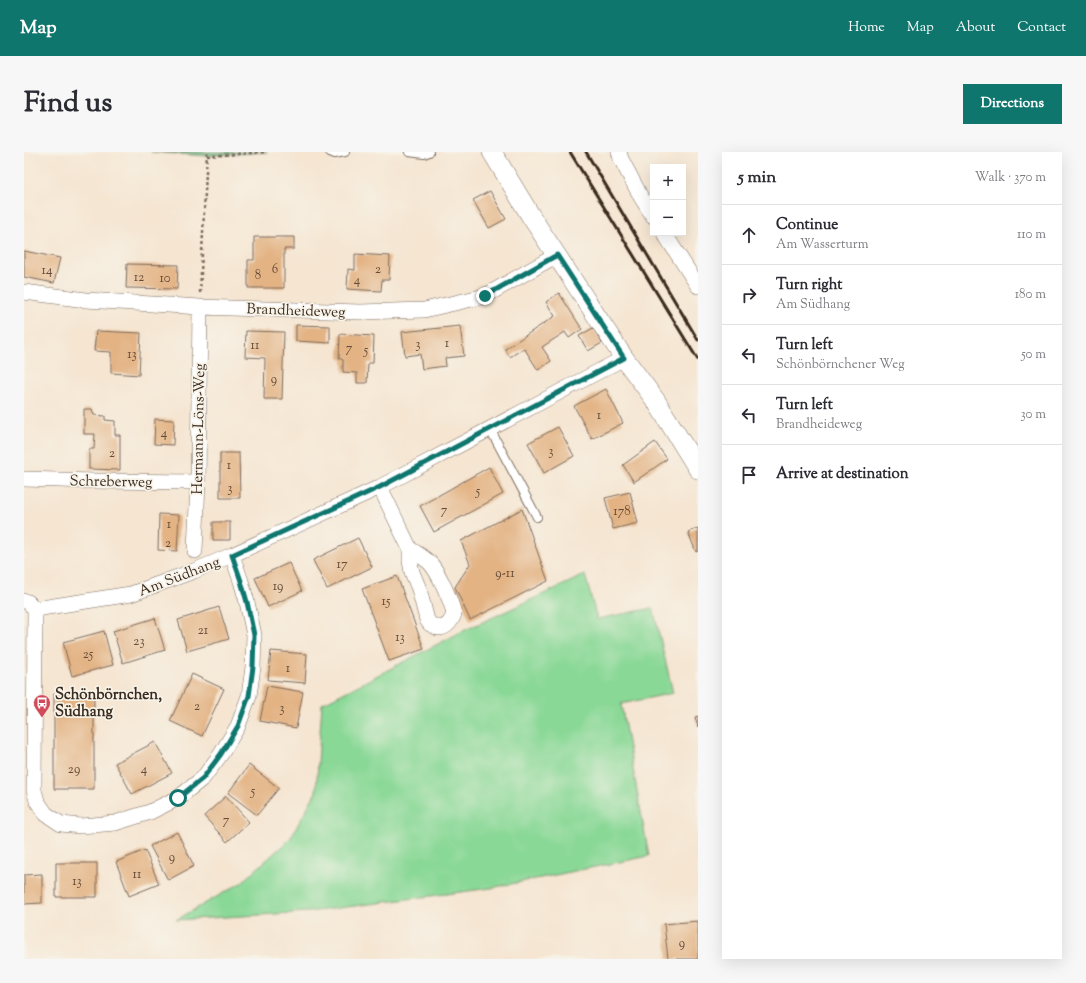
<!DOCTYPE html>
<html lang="en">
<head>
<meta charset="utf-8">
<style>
	:root { --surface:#fff; --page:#f7f7f7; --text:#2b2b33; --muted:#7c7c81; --line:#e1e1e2; --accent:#0f766e }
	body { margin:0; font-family:"Sorts Mill Goudy",serif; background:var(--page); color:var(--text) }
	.controls { position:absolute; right:12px; top:12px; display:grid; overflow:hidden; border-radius:0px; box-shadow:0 4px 16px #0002 }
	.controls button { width:36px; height:36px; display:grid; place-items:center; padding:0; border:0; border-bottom:1px solid var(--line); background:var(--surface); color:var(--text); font:20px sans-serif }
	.stop { position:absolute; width:12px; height:12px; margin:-9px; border:3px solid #0f766e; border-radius:50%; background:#fff }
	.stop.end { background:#0f766e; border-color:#fff; box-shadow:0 1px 4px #0008 }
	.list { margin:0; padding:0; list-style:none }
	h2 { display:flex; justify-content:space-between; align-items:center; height:52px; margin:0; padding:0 16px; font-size:17px }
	h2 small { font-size:13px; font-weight:400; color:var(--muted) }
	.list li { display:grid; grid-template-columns:26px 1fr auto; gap:12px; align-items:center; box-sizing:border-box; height:60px; padding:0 16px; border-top:1px solid var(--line) }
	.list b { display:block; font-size:15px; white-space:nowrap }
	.list p { margin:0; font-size:13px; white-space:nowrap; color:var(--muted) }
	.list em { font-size:13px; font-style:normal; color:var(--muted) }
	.icon { flex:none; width:22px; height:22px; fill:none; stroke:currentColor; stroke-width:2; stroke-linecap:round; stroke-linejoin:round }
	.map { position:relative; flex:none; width:674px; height:807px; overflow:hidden; border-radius:0px }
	header { display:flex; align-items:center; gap:24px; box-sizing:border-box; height:56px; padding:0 20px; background:var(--accent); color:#fff }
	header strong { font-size:19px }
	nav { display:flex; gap:22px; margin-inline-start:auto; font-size:14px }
	.intro { display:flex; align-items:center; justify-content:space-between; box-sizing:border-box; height:96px; padding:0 24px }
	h1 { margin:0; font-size:28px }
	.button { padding:10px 18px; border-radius:0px; background:var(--accent); color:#fff; font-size:14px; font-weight:700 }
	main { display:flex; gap:24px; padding:0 24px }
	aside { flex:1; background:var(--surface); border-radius:0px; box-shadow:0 4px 16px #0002 }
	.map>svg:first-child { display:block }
	.green { fill:#89d896; stroke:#62815a }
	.forest { fill:#6eb87f; stroke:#54714e }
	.building { fill:#e3b384 }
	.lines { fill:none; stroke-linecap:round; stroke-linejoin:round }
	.service-casing { stroke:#7c6b5d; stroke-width:10 }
	.minor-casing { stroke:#7c6b5d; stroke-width:16 }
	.tertiary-casing { stroke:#7c6b5d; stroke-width:20 }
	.path { stroke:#7c6b5d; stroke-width:2.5; stroke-dasharray:3 3; stroke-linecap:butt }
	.service { stroke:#fff; stroke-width:8 }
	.minor { stroke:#fff; stroke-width:15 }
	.tertiary { stroke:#fff; stroke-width:19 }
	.rail { stroke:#3b2a1e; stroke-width:3 }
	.route { stroke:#0f766e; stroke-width:5 }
	.labels { text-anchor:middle; stroke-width:3.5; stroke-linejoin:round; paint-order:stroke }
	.number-label { font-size:13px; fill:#654c38 }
	.street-label { font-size:15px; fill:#3b2a1e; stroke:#f7f3e8 }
	.poi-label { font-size:15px; font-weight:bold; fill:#3b2a1e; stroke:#f7f3e8; text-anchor:start }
</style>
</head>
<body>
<header>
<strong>Map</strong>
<nav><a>Home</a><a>Map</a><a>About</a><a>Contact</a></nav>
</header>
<div class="intro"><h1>Find us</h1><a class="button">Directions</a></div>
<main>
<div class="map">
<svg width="674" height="807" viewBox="0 0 674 807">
	<rect width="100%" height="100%" fill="#f7f3e8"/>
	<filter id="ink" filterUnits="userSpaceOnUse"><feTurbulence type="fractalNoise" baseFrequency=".025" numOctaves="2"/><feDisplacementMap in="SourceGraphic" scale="8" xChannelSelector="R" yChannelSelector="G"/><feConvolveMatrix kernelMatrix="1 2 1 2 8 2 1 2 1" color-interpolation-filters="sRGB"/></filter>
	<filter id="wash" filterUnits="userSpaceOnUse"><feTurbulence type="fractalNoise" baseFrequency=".012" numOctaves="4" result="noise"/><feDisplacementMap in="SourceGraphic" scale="16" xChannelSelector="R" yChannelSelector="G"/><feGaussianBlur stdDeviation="0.9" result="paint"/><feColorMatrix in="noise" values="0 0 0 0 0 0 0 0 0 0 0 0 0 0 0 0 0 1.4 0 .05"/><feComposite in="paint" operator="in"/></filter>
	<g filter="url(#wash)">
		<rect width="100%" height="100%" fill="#f5e5d1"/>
		<!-- green -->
		<path class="green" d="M561,423L573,467L629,456L649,541L597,552L625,704L467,736L285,760L152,768L217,731L266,687L292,640L298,552L439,479Z"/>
		<!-- forest -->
		<path class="forest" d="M127,0H243L183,4Z"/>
		<g id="blocks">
			<!-- building -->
			<path class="building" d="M466,39L482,67L465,76L449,48Z
				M230,85H270V97H260V136H224V108H230Z
				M0,99L36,106L30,131L0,125Z
				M331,102L366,104L365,128H358L357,139L323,137L324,117L331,118Z
				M103,112L154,113L153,137L102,136Z
				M535,141L558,177L545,186L541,180L518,195L527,209L514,218L500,196L486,205L481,197L531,164L522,150Z
				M272,173L306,174V191L272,189Z
				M436,174L440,204L421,206L422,214L398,217L396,202L381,204L378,180Z
				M569,176L578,191L564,199L555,184Z
				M72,179L117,181L115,223L87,221V200L70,199Z
				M222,179L260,180L258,247H240L241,206L221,205Z
				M316,182L350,184L349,211H344L343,231H333V221L319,220V208L315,206Z
				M582,237L599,271L568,287L550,254Z
				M60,257H68L70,263L81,264V268L91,269V283H96V318L65,317V297H70L71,282H60Z
				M131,267L150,268L149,293L130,292Z
				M534,275L550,304L520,321L504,291Z
				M631,290L643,307L610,330L599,313Z
				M196,301H215L216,346H196Z
				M465,315L479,342L410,380L396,354Z
				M606,340L614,371L589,377L581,346Z
				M498,357L524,429L446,468L431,435L446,412L437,389Z
				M135,362L155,363L153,399L134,398Z
				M189,370H206V388H189Z
				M674,376V399L672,400L664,380Z
				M334,386L348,415L303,437L289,408Z
				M265,411L278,439L244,455L231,426Z
				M373,424L400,497L365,509L338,437Z
				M195,455L205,487L163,499L154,468Z
				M131,466L141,498L99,511L89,479Z
				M80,479L89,513L48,524L39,490Z
				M247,499L283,502L281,531L244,528Z
				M168,522L200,537L178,584L146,569Z
				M243,534L279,540L272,576L236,569Z
				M30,542H70V637H30Z
				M674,564V575L671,565Z
				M131,590L148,621L108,642L91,611Z
				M225,613L255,636L233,663L204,641Z
				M202,644L225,670L203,690L180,664Z
				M153,680L170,714L144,728L126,694Z
				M121,698L135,732L105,744L92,710Z
				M32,711H73V745H32Z
				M18,722V751L0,752V723Z
				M674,769V807H644L640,772Z"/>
		</g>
	</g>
	<g filter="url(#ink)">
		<use href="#blocks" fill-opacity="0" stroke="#7c6b5d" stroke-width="1"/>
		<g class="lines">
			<!-- service casing -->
			<g class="service-casing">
				<path id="service" d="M306,0L311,2L321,0
					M385,0L400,2L405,0
					M466,277L513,365"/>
			</g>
			<!-- minor casing -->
			<g class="minor-casing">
				<path id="minor" d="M595,0L597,7L617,45L629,64
					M640,81L674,134
					M0,140L62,148L176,155L336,160L400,158L461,144L533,103
					M0,327L69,329L174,330
					M356,335L386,397V409L388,420L395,437L403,468L406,472L414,476C423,476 427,470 430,462C427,448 414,419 405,410C399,405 393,401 386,397
					M171,399L174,330L176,155
					M0,449L4,450L11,457L10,638L13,649L22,662L37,672L57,674L91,671L126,660L154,646L179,626L197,602L214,574L225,544L229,515L230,483L223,450L217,429L208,403
					M11,457L107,442L170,419L208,403L356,335L600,206"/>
			</g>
			<!-- tertiary casing -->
			<g class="tertiary-casing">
				<path id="tertiary" d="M468,0L508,66L600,206L632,249L674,317"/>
			</g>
			<!-- path -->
			<path class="path" d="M183,4L243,0
				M176,141L183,0"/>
			<!-- service -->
			<use href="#service" class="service"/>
			<!-- minor -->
			<use href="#minor" class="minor"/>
			<!-- tertiary -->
			<use href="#tertiary" class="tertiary"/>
			<!-- rail -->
			<path class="rail" d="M546,0L674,208
				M562,0L674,188"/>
		</g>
	</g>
	<g class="lines" filter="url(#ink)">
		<!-- route -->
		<path class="route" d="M154,646L179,626L197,602L214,574L225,544L229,515L230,483L223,450L217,429L208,403L356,335L600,206L533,103L461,144"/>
	</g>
	<!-- icons -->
	<defs>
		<g id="bus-pin" transform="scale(0.9)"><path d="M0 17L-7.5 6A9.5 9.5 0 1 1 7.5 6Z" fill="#d1495b" stroke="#f7f3e8"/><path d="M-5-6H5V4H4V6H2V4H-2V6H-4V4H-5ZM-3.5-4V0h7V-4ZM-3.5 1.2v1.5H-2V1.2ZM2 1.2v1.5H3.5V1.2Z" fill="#fff"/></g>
	</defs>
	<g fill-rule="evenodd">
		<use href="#bus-pin" x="18" y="551"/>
	</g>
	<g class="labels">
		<!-- number labels -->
		<g class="number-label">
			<text x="251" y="121">6</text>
			<text x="354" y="121">2</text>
			<text x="23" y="122">14</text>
			<text x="234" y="127">8</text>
			<text x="115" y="129">12</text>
			<text x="141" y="130">10</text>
			<text x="333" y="132">4</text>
			<text x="423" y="195">1</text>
			<text x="394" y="196">3</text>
			<text x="231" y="197">11</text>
			<text x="325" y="200">7</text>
			<text x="342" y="202">5</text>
			<text x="108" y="206">13</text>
			<text x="250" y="231">9</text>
			<text x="575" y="267">1</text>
			<text x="140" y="285">4</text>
			<text x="527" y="303">3</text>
			<text x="88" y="305">2</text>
			<text x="205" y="317">1</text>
			<text x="206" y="340">3</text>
			<text x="454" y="343">5</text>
			<text x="420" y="362">7</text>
			<text x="598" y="363">178</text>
			<text x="145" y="376">1</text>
			<text x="144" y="395">2</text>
			<text x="318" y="416">17</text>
			<text x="481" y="425">9-11</text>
			<text x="254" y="438">19</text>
			<text x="362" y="453">15</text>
			<text x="179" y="482">21</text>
			<text x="376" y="489">13</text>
			<text x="115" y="493">23</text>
			<text x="64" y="506">25</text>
			<text x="264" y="520">1</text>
			<text x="173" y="558">2</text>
			<text x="258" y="560">3</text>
			<text x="50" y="621">29</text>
			<text x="120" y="621">4</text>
			<text x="229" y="643">5</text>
			<text x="202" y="672">7</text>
			<text x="148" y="709">9</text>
			<text x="113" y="726">11</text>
			<text x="53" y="733">13</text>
			<text x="658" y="795">9</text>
		</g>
		<!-- street labels -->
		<g class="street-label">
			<text transform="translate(272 158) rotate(2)" y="5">Brandheideweg</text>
			<text transform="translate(174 277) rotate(-89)" y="5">Hermann-Löns-Weg</text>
			<text transform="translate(87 329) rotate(1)" y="5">Schreberweg</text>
			<text transform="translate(155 424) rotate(-21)" y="5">Am Südhang</text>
		</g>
		<!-- poi labels -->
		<g class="poi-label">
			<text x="31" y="547">Schönbörnchen,<tspan x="31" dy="17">Südhang</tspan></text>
		</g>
	</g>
</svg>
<div class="controls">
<button>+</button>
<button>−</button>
</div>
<div class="stop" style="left:154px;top:646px"></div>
<div class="stop end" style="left:461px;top:144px"></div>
</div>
<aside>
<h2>5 min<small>Walk · 370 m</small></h2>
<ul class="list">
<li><svg class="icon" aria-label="ahead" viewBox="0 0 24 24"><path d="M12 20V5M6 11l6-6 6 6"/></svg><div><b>Continue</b><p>Am Wasserturm</p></div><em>110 m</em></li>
<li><svg class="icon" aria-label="right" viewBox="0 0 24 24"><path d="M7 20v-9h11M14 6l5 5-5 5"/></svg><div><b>Turn right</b><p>Am Südhang</p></div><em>180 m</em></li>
<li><svg class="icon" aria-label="left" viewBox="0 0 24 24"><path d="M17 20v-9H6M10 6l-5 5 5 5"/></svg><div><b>Turn left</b><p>Schönbörnchener Weg</p></div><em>50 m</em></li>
<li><svg class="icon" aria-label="left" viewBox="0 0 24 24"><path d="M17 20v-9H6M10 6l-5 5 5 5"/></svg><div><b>Turn left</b><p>Brandheideweg</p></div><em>30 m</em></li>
<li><svg class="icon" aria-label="arrive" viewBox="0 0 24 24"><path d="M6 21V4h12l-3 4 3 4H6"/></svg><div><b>Arrive at destination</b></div></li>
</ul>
</aside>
</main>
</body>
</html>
